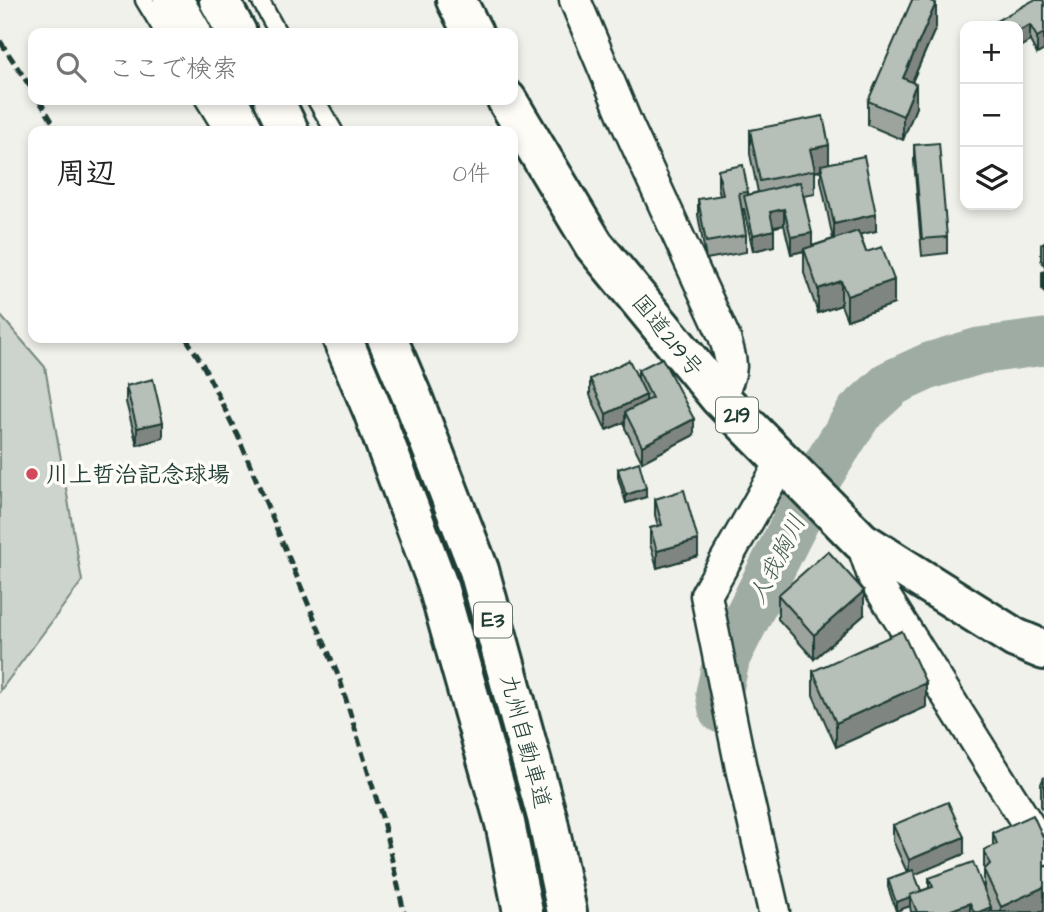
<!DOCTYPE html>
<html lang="ja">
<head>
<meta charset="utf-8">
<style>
	:root { --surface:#fff; --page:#f6f6f6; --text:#222; --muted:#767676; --line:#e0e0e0 }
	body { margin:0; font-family:"Architects Daughter","Klee One",sans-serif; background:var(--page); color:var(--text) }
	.controls { position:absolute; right:21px; top:21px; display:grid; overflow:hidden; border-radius:14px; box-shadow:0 4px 10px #0003 }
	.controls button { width:63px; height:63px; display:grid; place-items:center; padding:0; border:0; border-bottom:2px solid var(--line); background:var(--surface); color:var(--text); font:35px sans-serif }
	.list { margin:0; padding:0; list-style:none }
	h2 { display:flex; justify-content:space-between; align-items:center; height:91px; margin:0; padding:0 28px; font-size:30px }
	h2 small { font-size:23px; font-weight:400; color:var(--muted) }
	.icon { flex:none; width:38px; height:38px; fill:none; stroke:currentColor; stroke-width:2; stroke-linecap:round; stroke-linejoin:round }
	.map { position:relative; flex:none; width:1044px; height:912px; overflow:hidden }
	.search { position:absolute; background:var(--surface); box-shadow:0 4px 10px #0003; left:28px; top:28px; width:490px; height:77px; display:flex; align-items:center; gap:18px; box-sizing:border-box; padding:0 24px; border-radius:14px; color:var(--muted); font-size:26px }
	.panel { position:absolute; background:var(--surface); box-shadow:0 4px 10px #0003; left:28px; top:126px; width:490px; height:217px; border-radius:14px }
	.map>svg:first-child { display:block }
	.garden { fill:#cdd3cd; stroke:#768880; stroke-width:2 }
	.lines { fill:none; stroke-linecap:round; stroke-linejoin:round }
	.river { stroke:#9faca4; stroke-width:47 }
	.lane-casing { stroke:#1f3d34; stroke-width:21 }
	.street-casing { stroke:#1f3d34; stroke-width:35 }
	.highway-casing { stroke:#1f3d34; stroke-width:44 }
	.lane { stroke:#fdfcf7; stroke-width:16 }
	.street { stroke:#fdfcf7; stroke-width:30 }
	.highway { stroke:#fdfcf7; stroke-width:38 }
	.rail { stroke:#1f3d34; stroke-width:5; stroke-dasharray:10 5; stroke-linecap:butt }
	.wall { fill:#9da49e; stroke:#1f3d34; stroke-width:2; fill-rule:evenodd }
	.shaded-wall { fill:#7f8681; stroke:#1f3d34; stroke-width:2 }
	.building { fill:#b6bfb8; stroke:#1f3d34; stroke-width:2 }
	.poi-dot { fill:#d1495b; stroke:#fdfcf7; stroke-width:2.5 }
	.labels { text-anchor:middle; stroke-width:7; stroke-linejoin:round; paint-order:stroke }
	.shield { fill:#fdfcf7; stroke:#62766e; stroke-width:2 }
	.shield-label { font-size:21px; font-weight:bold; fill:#1f3d34 }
	.street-label { font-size:23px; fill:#1f3d34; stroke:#fdfcf7 }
	.poi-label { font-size:23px; font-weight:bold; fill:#1f3d34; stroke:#fdfcf7; text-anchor:start }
	.water-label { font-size:24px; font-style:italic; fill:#455e56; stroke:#fdfcf7 }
</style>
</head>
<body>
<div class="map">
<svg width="1044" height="912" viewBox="0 0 1044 912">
	<rect width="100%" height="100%" fill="#f0f1eb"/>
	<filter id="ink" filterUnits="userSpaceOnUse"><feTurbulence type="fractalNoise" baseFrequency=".0143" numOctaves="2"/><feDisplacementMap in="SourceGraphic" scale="14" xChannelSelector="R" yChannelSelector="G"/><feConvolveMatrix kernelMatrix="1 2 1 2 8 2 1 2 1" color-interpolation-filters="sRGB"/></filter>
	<g filter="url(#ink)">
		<!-- garden -->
		<path class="garden" d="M0,315L45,367L82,581L0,691Z"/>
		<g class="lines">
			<!-- river -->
			<path class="river" d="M722,710L719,693L727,657L815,483L859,413L892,383L929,366L979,351L1044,342"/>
			<!-- lane casing -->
			<g class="lane-casing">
				<path id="lane" d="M144,0L164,33
					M260,0L278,33
					M204,100L223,131
					M316,100L334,131"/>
			</g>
			<!-- street casing -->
			<g class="street-casing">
				<path id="street" d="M575,0L627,124L724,336C733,363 735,372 719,397
					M861,541L874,579L1044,850
					M774,912L741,768L706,595L782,461"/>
			</g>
			<!-- highway casing -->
			<g class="highway-casing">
				<path id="highway" d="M173,0L192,33
					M219,0L237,33
					M456,0L473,33
					M228,100L244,131
					M274,100L289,131
					M507,100L594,245L719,397L861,541L1015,638L1044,650
					M342,338L373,411L437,583L505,823L523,912
					M387,338L413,399L479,570L547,817L567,912"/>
			</g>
			<!-- lane -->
			<use href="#lane" class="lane"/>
			<!-- street -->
			<use href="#street" class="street"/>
			<!-- highway -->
			<use href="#highway" class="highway"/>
			<!-- rail -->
			<path class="rail" d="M0,41L33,91
				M39,100L58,131
				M186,338L202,363L238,436L340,680L382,817L404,912"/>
		</g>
		<!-- wall -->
		<path class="wall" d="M1044,2V50L1037,54L1030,41L1018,26H991V24Z
			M936,27L912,82L916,107L903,140L868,125V101Z
			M750,130L829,163L876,231L860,234L866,252L894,304L847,320L841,305L818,313L804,273V251L791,254L784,225L774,227V246L753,251L744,209H742L746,235V252L706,259L698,215V199L720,196L718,186V170L748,192V195L758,192L750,154ZM821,170V181L833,239L812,246L804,196L815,194V172Z
			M914,145L947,237V253L922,256L914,161Z
			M1044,242V265L1041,260V244Z
			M1044,271V292L1042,289V272Z
			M638,370L694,435L642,462L625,428V422L606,430L590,395V379L638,380Z
			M126,386L163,438L137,445L126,402Z
			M618,469L646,497L626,503L618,477Z
			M655,499L698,556L657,568L650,544V528L658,526L655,515Z
			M778,595L864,615L814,659L778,619Z
			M813,671L926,707L836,747L813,695Z
			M1044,777V809L1041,808V784Z
			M893,825L964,854L914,874L921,891L929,888V878L984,890V850L993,846V833L1041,912H993L991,908V912H911L910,906L896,911L888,887V879L907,872L893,841Z"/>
		<!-- shaded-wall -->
		<path class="shaded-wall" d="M936,3V27L903,102V78Z
			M1030,25V41L1018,48V31Z
			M1044,33V50L1037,54V37Z
			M916,84V107L903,140V116Z
			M829,145V169L821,165V170L815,172L810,149Z
			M784,209V225L770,228V212Z
			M876,214V231L834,240V224Z
			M774,230V246L753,251V235Z
			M812,233V249L791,254V237Z
			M894,280V304L847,320V296Z
			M841,281V305L818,313V289Z
			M646,395V412H625V422L606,430V414Z
			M694,419V435L642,462V446Z
			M163,422V438L137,445V428Z
			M646,488V497L626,503V495Z
			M698,540V556L657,568V551Z
			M864,591V615L814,659V635Z
			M926,683V707L836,747V723Z
			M964,837V854L909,877V860Z
			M1044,887V911L1041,912H1001V907Z
			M910,897V906L896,911V902Z
			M970,903V912H946Z
			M991,907V912H979Z"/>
		<!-- building -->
		<path class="building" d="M912,0H929L936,3L903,78L916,84L903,116L868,101Z
			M1034,0H1043L1044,2V33L1037,37L1030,25L1018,31V26H992L991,24Z
			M823,116L829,145L810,149L815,170L760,181L750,130Z
			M939,143L947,237L922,239L914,145Z
			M864,156L876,214L834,224L821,165Z
			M743,165L748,192L739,193L746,235L706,242L698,199L723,195L718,170Z
			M800,182L812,233L791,237L784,209L770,212L774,230L753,235L744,196Z
			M858,231L866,252L882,247L894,280L847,296L841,281L818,289L804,249Z
			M662,358L694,419L642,446L625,412L652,398L638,370Z
			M629,360L646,395L606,414L590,379Z
			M153,379L163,422L137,428L126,386Z
			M639,462L646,488L626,495L618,469Z
			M684,490L698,540L657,551L650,528L662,525L655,499Z
			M828,551L864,591L814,635L778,595Z
			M902,631L926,683L836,723L813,671Z
			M948,802L964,837L909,860L893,825Z
			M1033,815L1044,839V887L1001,907L984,870L990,864L984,850L997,844L993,833Z
			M973,862L991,907L979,912H974L970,903L946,912H917L910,895L933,887L929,878Z
			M913,870L921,891L910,895L911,897L896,902L888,879Z"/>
	</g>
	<!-- markers -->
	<circle class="poi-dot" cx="32" cy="474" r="7"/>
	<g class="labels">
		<!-- shield labels -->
		<g class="shield">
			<rect x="716" y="397.5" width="42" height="35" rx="5"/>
			<rect x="474" y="602.5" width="38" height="35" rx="5"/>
		</g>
		<g class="shield-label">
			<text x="737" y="422">219</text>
			<text x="493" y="627">E3</text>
		</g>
		<!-- street labels -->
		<g class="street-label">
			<text transform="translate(668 335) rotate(51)" y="8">国道219号</text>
			<text transform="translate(526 741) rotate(75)" y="8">九州自動車道</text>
		</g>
		<!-- poi labels -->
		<g class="poi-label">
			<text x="46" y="482">川上哲治記念球場</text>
		</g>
		<!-- water labels -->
		<g class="water-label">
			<text transform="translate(777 559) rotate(-63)" y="8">人我胸川</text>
		</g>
	</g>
</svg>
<div class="controls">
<button>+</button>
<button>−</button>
<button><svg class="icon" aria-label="layers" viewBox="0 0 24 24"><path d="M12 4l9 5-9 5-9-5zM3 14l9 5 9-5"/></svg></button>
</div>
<div class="search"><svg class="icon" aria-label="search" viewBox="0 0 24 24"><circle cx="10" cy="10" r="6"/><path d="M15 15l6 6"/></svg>ここで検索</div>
<section class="panel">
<h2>周辺<small>0件</small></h2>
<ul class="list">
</ul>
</section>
</div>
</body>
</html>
